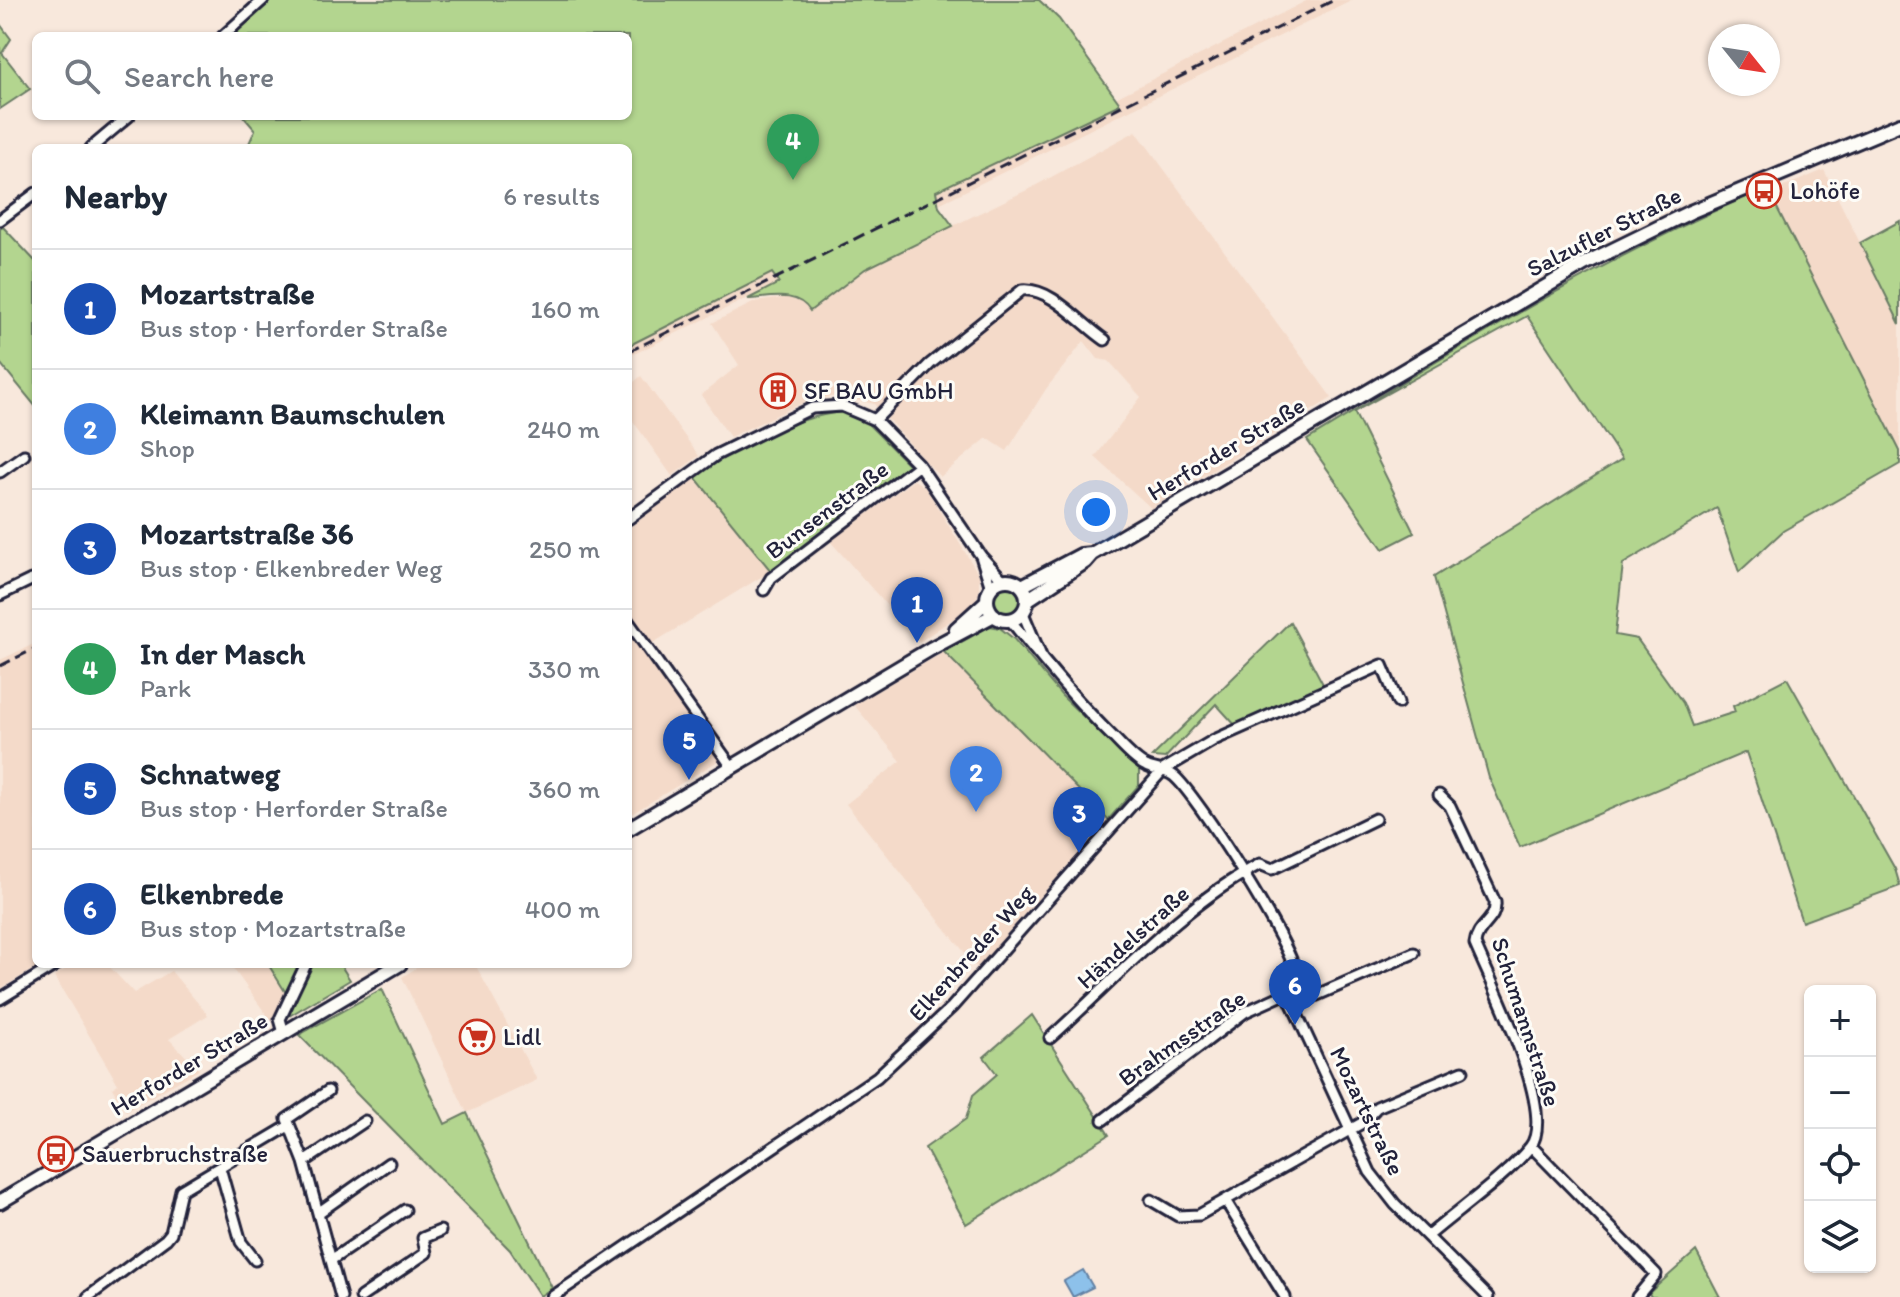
<!DOCTYPE html>
<html lang="en">
<head>
<meta charset="utf-8">
<style>
	:root { --surface:#fff; --page:#f2f2f3; --text:#1f2937; --muted:#747a83; --line:#e0e1e3; --accent:#c8321e }
	body { margin:0; font-family:Itim,sans-serif; background:var(--page); color:var(--text) }
	.controls { position:absolute; right:24px; bottom:24px; display:grid; overflow:hidden; border-radius:12px; box-shadow:0 2px 6px #0004 }
	.controls button { width:72px; height:72px; display:grid; place-items:center; padding:0; border:0; border-bottom:2px solid var(--line); background:var(--surface); color:var(--text); font:40px sans-serif }
	.compass { position:absolute; left:1708px; top:24px; width:72px; height:72px; border-radius:50%; background:var(--surface); box-shadow:0 2px 6px #0004; rotate:120deg }
	.you { position:absolute; left:1096px; top:512px; width:28px; height:28px; margin:-20px; border:6px solid #fff; border-radius:50%; background:#1a73e8; box-shadow:0 0 0 12px #1a73e833 }
	.badge { display:grid; place-items:center; width:52px; height:52px; border-radius:50%; background:var(--accent); color:#fff; font-size:26px; font-weight:700 }
	.pin { position:absolute; translate:-50% -66px; filter:drop-shadow(0 2px 4px #0008) }
	.pin::after { content:''; position:absolute; top:42px; width:28px; height:24px; background:inherit; clip-path:polygon(0 0,100% 0,50% 100%) }
	.list { margin:0; padding:0; list-style:none }
	h2 { display:flex; justify-content:space-between; align-items:center; height:104px; margin:0; padding:0 32px; font-size:34px }
	h2 small { font-size:26px; font-weight:400; color:var(--muted) }
	.list li { display:grid; grid-template-columns:52px 1fr auto; gap:24px; align-items:center; box-sizing:border-box; height:120px; padding:0 32px; border-top:2px solid var(--line) }
	.list b { display:block; font-size:30px; white-space:nowrap }
	.list p { margin:0; font-size:26px; white-space:nowrap; color:var(--muted) }
	.list em { font-size:26px; font-style:normal; color:var(--muted) }
	.icon { flex:none; width:44px; height:44px; fill:none; stroke:currentColor; stroke-width:2; stroke-linecap:round; stroke-linejoin:round }
	.map { position:relative; flex:none; width:1900px; height:1297px; overflow:hidden }
	.search { position:absolute; background:var(--surface); box-shadow:0 2px 6px #0004; left:32px; top:32px; width:600px; height:88px; display:flex; align-items:center; gap:20px; box-sizing:border-box; padding:0 28px; border-radius:12px; color:var(--muted); font-size:30px }
	.panel { position:absolute; background:var(--surface); box-shadow:0 2px 6px #0004; left:32px; top:144px; width:600px; height:824px; border-radius:12px }
	.map>svg:first-child { display:block }
	.built { fill:#f4dac9 }
	.green { fill:#b3d58f; stroke:#6a7c65; stroke-width:2 }
	.water { fill:#8dc1ea; stroke:#6281a4; stroke-width:2 }
	.lines { fill:none; stroke-linecap:round; stroke-linejoin:round }
	.street-casing { stroke:#22223b; stroke-width:15 }
	.secondary-casing { stroke:#22223b; stroke-width:18 }
	.street { stroke:#fdfcf7; stroke-width:9 }
	.secondary { stroke:#fdfcf7; stroke-width:12 }
	.rail { stroke:#22223b; stroke-width:3; stroke-dasharray:12 6; stroke-linecap:butt }
	.labels { text-anchor:middle; stroke-width:6; stroke-linejoin:round; paint-order:stroke }
	.poi-label { font-size:24px; fill:#22223b; stroke:#fdfcf7; text-anchor:start }
	.street-label { font-size:24px; fill:#22223b; stroke:#fdfcf7 }
</style>
</head>
<body>
<div class="map">
<svg width="1900" height="1297" viewBox="0 0 1900 1297">
	<rect width="100%" height="100%" fill="#f8e8dc"/>
	<filter id="ink" filterUnits="userSpaceOnUse"><feTurbulence type="fractalNoise" baseFrequency=".0125" numOctaves="2"/><feDisplacementMap in="SourceGraphic" scale="16" xChannelSelector="R" yChannelSelector="G"/><feConvolveMatrix kernelMatrix="1 2 1 2 8 2 1 2 1" color-interpolation-filters="sRGB"/></filter>
	<g filter="url(#ink)">
		<!-- built -->
		<path class="built" d="M1308,0H1353L628,357V346Z
			M1136,131L1332,398L1151,508L1095,457L1141,397L1109,361L1098,359L1084,341L1046,389L1007,451L987,438L940,477L874,404L840,396L811,399L730,437L701,395L739,365L712,323L755,302L789,297L815,306L862,270L1031,188Z
			M1824,170L1900,324V451L1769,193Z
			M641,376L699,456L672,476L628,414V387Z
			M695,477L771,571L643,649L721,759L628,816V529Z
			M914,480L925,487L979,575V593L972,606L919,642L830,541Z
			M36,643V964H42L0,989V660Z
			M944,652L1108,820L977,968L846,804L901,761L854,705Z
			M75,964H107L134,993L171,971L208,1015L169,1039L199,1070L126,1111L112,1088L118,1084L54,976Z
			M230,964H268L286,993L271,1021Z
			M423,964H475L537,1080L467,1113L402,977Z"/>
		<!-- green -->
		<path class="green" d="M269,0H1039L1059,19L1120,104L936,191L939,207L953,226L865,269L810,311C797,290 770,298 748,299L779,283L772,273L628,346V148H247L255,130L243,116H628V36H225Z
			M0,24L11,39L2,53L30,89L0,109Z
			M1767,188L1900,451V464L1783,531L1739,572L1717,508L1623,564L1615,635L1637,639L1683,703L1692,726L1735,712L1733,706L1787,678L1895,869L1900,886L1802,922L1746,752L1520,847L1489,778L1434,577L1622,459L1527,316L1354,412L1414,533L1383,549L1307,440C1457,349 1604,256 1767,188Z
			M1900,221V324L1860,243Z
			M3,227L36,262V407L0,363V229Z
			M843,412L867,423L910,466L771,571L695,477C738,447 791,417 843,412Z
			M994 600a13 13 0 1 1 26 0a13 13 0 1 1-26 0Z
			M1290,622L1324,686L1236,726L1216,704L1165,758L1152,757Z
			M990,626L1000,628L1014,639L1062,696L1139,770V785L1108,820L944,652Z
			M268,964H340L350,980L284,1019L286,993Z
			M382,989L445,1124L467,1113L552,1288L540,1296L510,1250L299,1035Z
			M1032,1015L1109,1135L966,1224L925,1148L966,1119L973,1095L997,1074L984,1057Z
			M1696,1251L1720,1297H1651L1649,1293Z"/>
		<!-- water -->
		<path class="water" d="M1083,1270L1093,1287L1073,1297L1064,1281Z"/>
		<g class="lines">
			<!-- street casing -->
			<g class="street-casing">
				<path id="street" d="M223,36L263,0
					M91,148L129,116
					M0,220L36,193
					M875,420L930,364L1022,290C1051,287 1081,324 1105,340
					M0,472L24,455
					M628,519L716,455L812,408L842,406L875,420L919,465L981,556L1003,580
					M981,556L991,588
					M764,590L771,578L919,465
					M0,595L31,580
					M1023,613L1041,656
					M1010,620C1043,660 1076,701 1114,738C1123,747 1135,761 1146,766C1155,771 1165,769 1174,776C1197,795 1291,944 1295,972C1296,983 1289,984 1287,993L1370,1172L1395,1204L1488,1297
					M628,621L732,767
					M1304,996L1310,998L1414,953
					M0,999L57,964
					M284,1033L280,1019L306,964
					M1050,1038C1116,979 1182,905 1260,864L1272,869L1375,819
					M328,1091L287,1119L304,1162L341,1297
					M1103,1120L1245,1012L1287,993
					M1531,1146L1656,1274L1637,1297
					M304,1162L365,1121
					M220,1168L241,1242L255,1260
					M1151,1200L1178,1216L1199,1215L1362,1123L1377,1107L1463,1071
					M1225,1200L1285,1297
					M318,1213L389,1163
					M1428,1236C1457,1211 1508,1175 1530,1147C1558,1113 1491,983 1475,944C1477,925 1497,921 1495,902L1450,806L1439,795
					M331,1260L405,1210
					M88,1297L166,1239L171,1233L181,1190L287,1127
					M361,1297L426,1253L423,1238L440,1231
					M552,1297L877,1077L952,1007L1163,770L1214,740L1382,665L1398,703"/>
			</g>
			<!-- secondary casing -->
			<g class="secondary-casing">
				<path id="secondary" d="M987 600a20 20 0 1 1 40 0a20 20 0 1 1-40 0Z
					M1022,586L1081,555L1092,554
					M1027,600L1085,562L1092,554L1584,264L1690,212L1900,124
					M956,629L987,601
					M628,829L932,648L994,615
					M0,1202L400,964"/>
			</g>
			<!-- street -->
			<use href="#street" class="street"/>
			<!-- secondary -->
			<use href="#secondary" class="secondary"/>
			<!-- rail -->
			<path class="rail" d="M628,352L1334,0
				M0,666L36,648"/>
		</g>
	</g>
	<!-- icons -->
	<defs>
		<g id="bus-ring" transform="scale(1.8)"><circle r="9.5" fill="#fdfcf7" stroke="#c8321e" stroke-width="1.5"/><path d="M-5-6H5V4H4V6H2V4H-2V6H-4V4H-5ZM-3.5-4V0h7V-4ZM-3.5 1.2v1.5H-2V1.2ZM2 1.2v1.5H3.5V1.2Z" fill="#c8321e"/></g>
		<g id="building-ring" transform="scale(1.8)"><circle r="9.5" fill="#fdfcf7" stroke="#c8321e" stroke-width="1.5"/><path d="M-4-6H4V6H1V3H-1V6H-4ZM-2.5-4.3h1.7v1.8h-1.7ZM.8-4.3h1.7v1.8H.8ZM-2.5-1h1.7V.8h-1.7ZM.8-1h1.7V.8H.8Z" fill="#c8321e"/></g>
		<g id="supermarket-ring" transform="scale(1.8)"><circle r="9.5" fill="#fdfcf7" stroke="#c8321e" stroke-width="1.5"/><path d="M-6-5.5h2.5l.6 2H6L4.5 2H-2.5L-4.4-4H-6ZM-1.5 3.2a1.3 1.3 0 1 0 .1 0ZM3 3.2a1.3 1.3 0 1 0 .1 0Z" fill="#c8321e"/></g>
	</defs>
	<g fill-rule="evenodd">
		<use href="#bus-ring" x="1764" y="191"/>
		<use href="#building-ring" x="778" y="391"/>
		<use href="#supermarket-ring" x="477" y="1037"/>
		<use href="#bus-ring" x="56" y="1154"/>
	</g>
	<g class="labels">
		<!-- poi labels -->
		<g class="poi-label">
			<text x="1790" y="199">Lohöfe</text>
			<text x="804" y="399">SF BAU GmbH</text>
			<text x="503" y="1045">Lidl</text>
			<text x="82" y="1162">Sauerbruchstraße</text>
		</g>
		<!-- street labels -->
		<g class="street-label">
			<text transform="translate(1604 232) rotate(-27)" y="8">Salzufler Straße</text>
			<text transform="translate(1226 449) rotate(-31)" y="8">Herforder Straße</text>
			<text transform="translate(827 510) rotate(-37)" y="8">Bunsenstraße</text>
			<text transform="translate(1133 937) rotate(-42)" y="8">Händelstraße</text>
			<text transform="translate(971 953) rotate(-48)" y="8">Elkenbreder Weg</text>
			<text transform="translate(1526 1022) rotate(72)" y="8">Schumannstraße</text>
			<text transform="translate(1182 1038) rotate(-35)" y="8">Brahmsstraße</text>
			<text transform="translate(189 1064) rotate(-31)" y="8">Herforder Straße</text>
			<text transform="translate(1367 1111) rotate(64)" y="8">Mozartstraße</text>
		</g>
	</g>
</svg>
<div class="controls">
<button>+</button>
<button>−</button>
<button><svg class="icon" aria-label="locate" viewBox="0 0 24 24"><circle cx="12" cy="12" r="6"/><path d="M12 2v4M12 18v4M2 12h4M18 12h4"/></svg></button>
<button><svg class="icon" aria-label="layers" viewBox="0 0 24 24"><path d="M12 4l9 5-9 5-9-5zM3 14l9 5 9-5"/></svg></button>
</div>
<svg class="compass" viewBox="-18 -18 36 36"><path d="M0-13l5 13h-10z" fill="#e53935"/><path d="M0 13l5-13h-10z" fill="#747a83"/></svg>
<div class="you"></div>
<div class="pin badge" style="left:917px;top:643px;background:#1a4fb4">1</div>
<div class="pin badge" style="left:976px;top:812px;background:#3f7fe0">2</div>
<div class="pin badge" style="left:1079px;top:853px;background:#1a4fb4">3</div>
<div class="pin badge" style="left:793px;top:180px;background:#2e9e5b">4</div>
<div class="pin badge" style="left:689px;top:780px;background:#1a4fb4">5</div>
<div class="pin badge" style="left:1295px;top:1025px;background:#1a4fb4">6</div>
<div class="search"><svg class="icon" aria-label="search" viewBox="0 0 24 24"><circle cx="10" cy="10" r="6"/><path d="M15 15l6 6"/></svg>Search here</div>
<section class="panel">
<h2>Nearby<small>6 results</small></h2>
<ul class="list">
<li><span class="badge" style="background:#1a4fb4">1</span><div><b>Mozartstraße</b><p>Bus stop · Herforder Straße</p></div><em>160 m</em></li>
<li><span class="badge" style="background:#3f7fe0">2</span><div><b>Kleimann Baumschulen</b><p>Shop</p></div><em>240 m</em></li>
<li><span class="badge" style="background:#1a4fb4">3</span><div><b>Mozartstraße 36</b><p>Bus stop · Elkenbreder Weg</p></div><em>250 m</em></li>
<li><span class="badge" style="background:#2e9e5b">4</span><div><b>In der Masch</b><p>Park</p></div><em>330 m</em></li>
<li><span class="badge" style="background:#1a4fb4">5</span><div><b>Schnatweg</b><p>Bus stop · Herforder Straße</p></div><em>360 m</em></li>
<li><span class="badge" style="background:#1a4fb4">6</span><div><b>Elkenbrede</b><p>Bus stop · Mozartstraße</p></div><em>400 m</em></li>
</ul>
</section>
</div>
</body>
</html>
